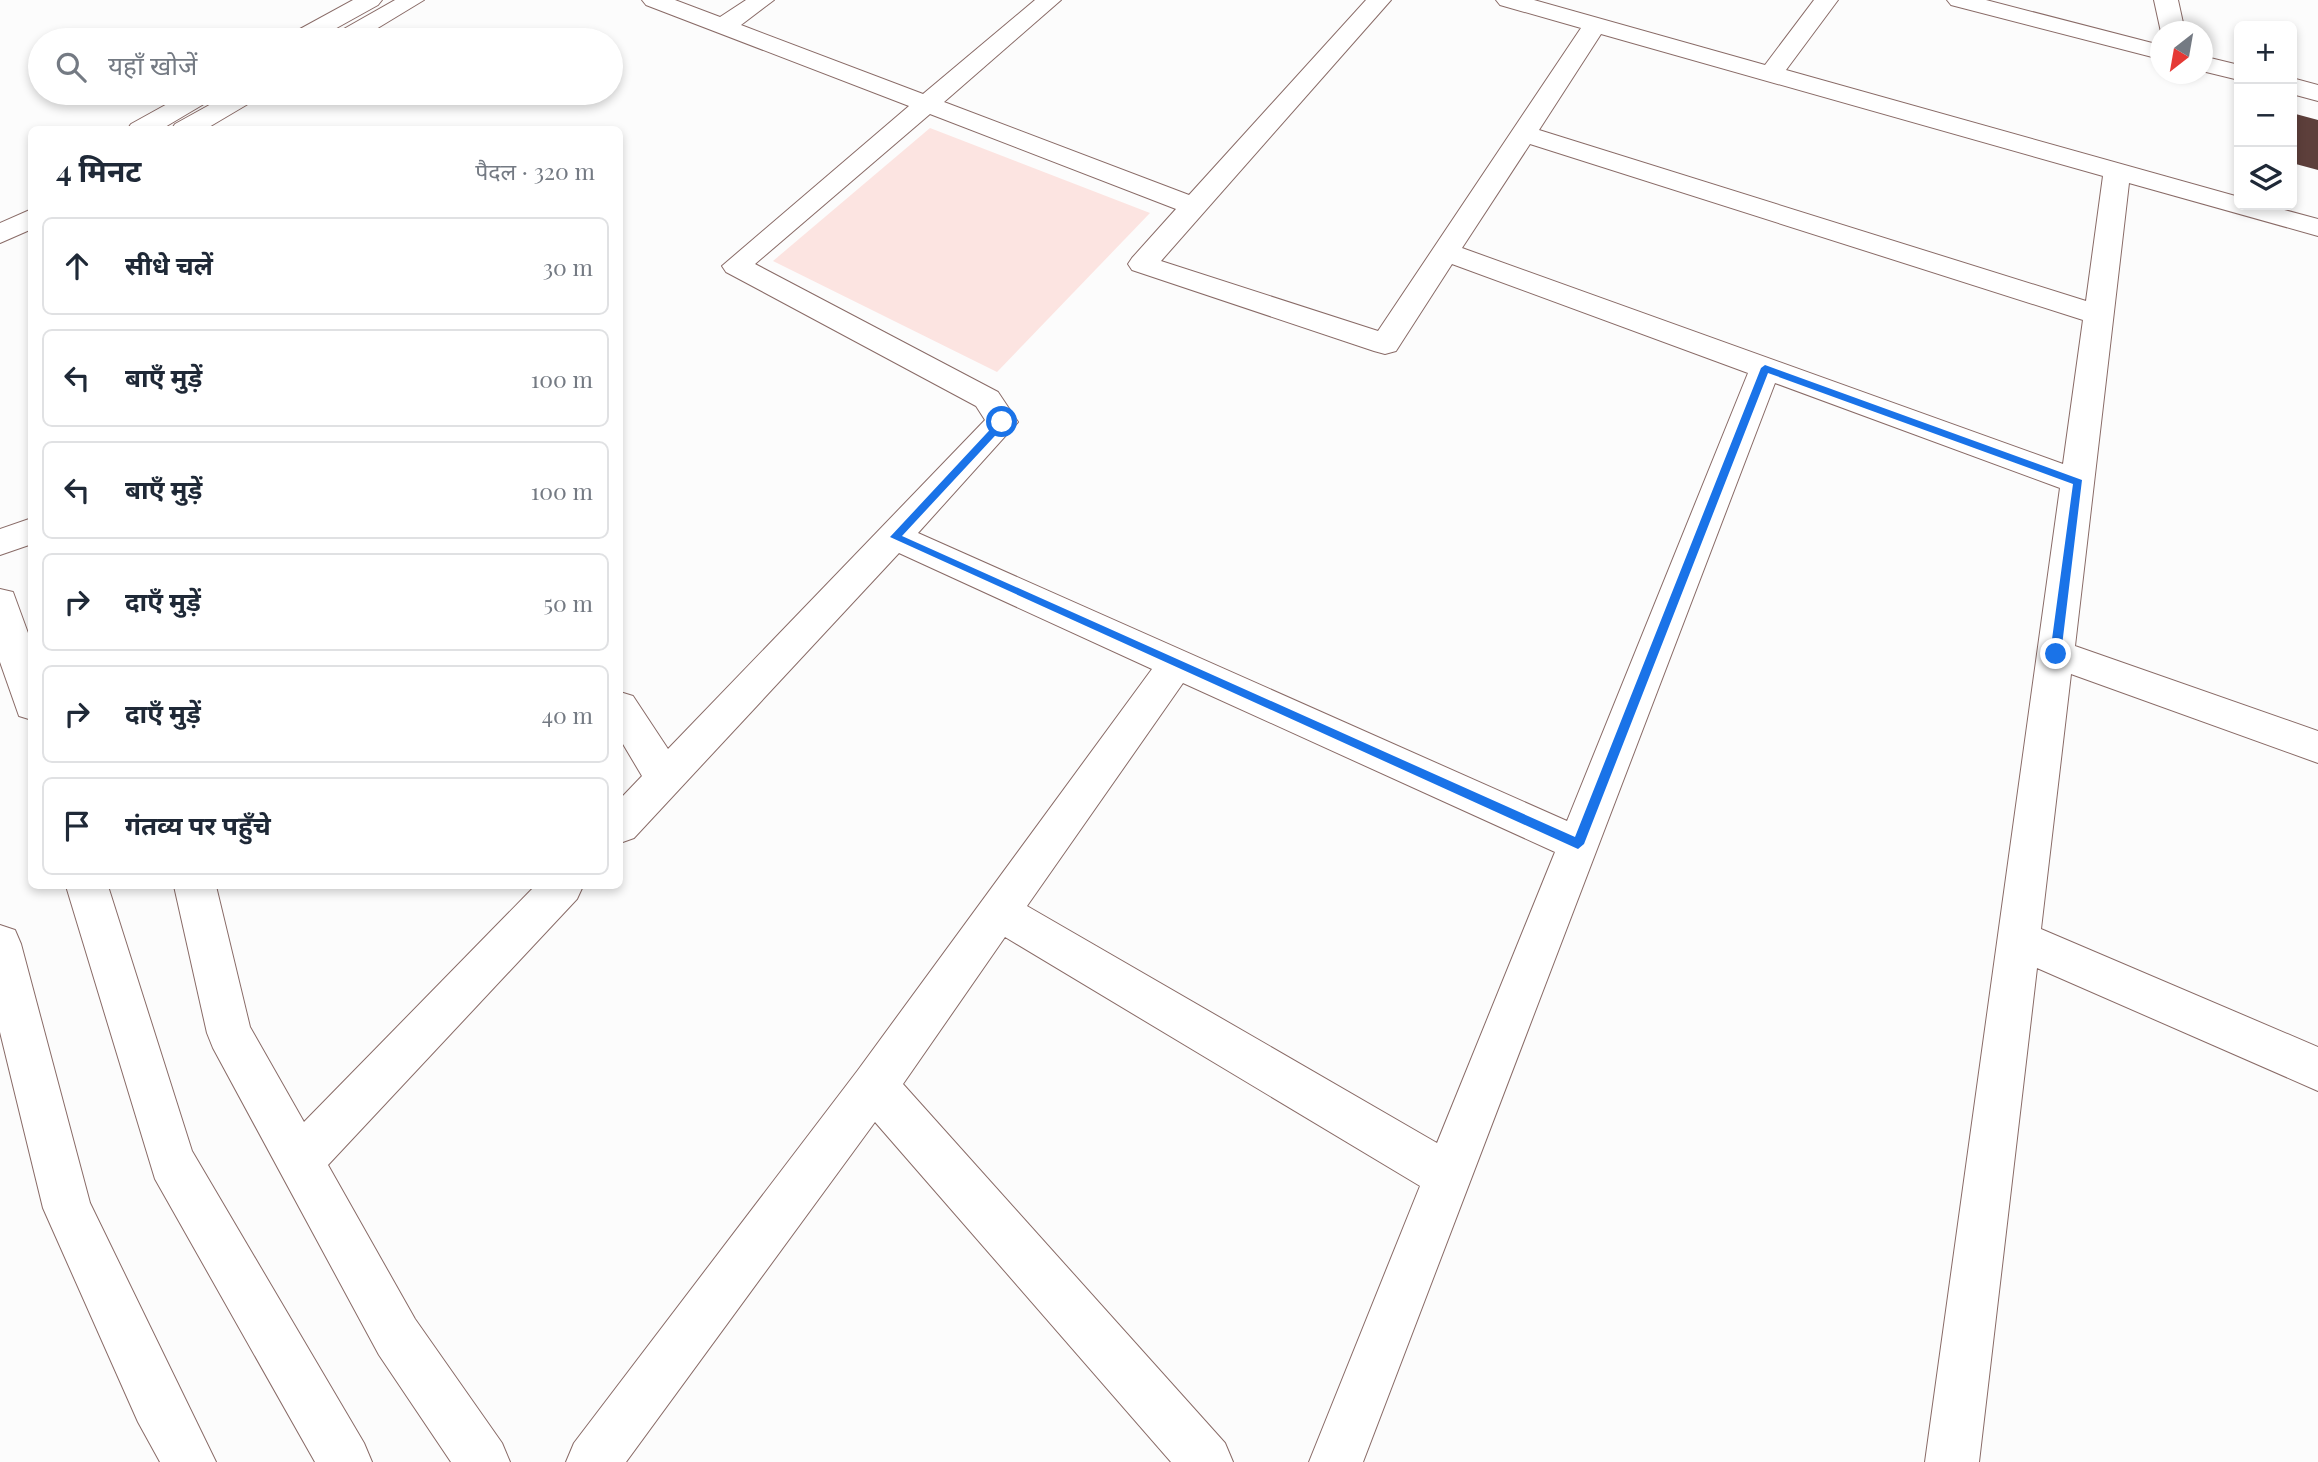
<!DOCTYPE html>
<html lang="hi">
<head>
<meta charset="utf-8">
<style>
	:root { --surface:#fff; --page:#f6f6f7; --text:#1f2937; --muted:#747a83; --line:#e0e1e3 }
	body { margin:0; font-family:"Playfair Display","Noto Sans Devanagari",serif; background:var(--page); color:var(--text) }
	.controls { position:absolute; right:21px; top:21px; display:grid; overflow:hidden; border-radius:10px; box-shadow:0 4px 10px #0003 }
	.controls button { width:63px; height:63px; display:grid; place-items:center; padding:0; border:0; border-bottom:2px solid var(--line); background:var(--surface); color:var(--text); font:35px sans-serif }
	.compass { position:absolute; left:2150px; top:21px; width:63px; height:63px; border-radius:50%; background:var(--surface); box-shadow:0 4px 10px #0003; rotate:211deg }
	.stop { position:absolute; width:21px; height:21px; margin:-16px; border:5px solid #1a73e8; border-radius:50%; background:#fff }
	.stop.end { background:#1a73e8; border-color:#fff; box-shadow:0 2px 7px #0008 }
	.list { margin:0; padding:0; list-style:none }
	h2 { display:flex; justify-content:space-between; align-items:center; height:91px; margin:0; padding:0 28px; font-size:30px }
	h2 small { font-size:23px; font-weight:400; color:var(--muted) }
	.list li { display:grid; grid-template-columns:46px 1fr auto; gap:21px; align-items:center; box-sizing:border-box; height:98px; margin:0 14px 14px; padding:0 14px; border:2px solid var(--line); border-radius:10px }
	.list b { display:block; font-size:26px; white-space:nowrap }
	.list em { font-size:23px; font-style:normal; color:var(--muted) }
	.icon { flex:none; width:38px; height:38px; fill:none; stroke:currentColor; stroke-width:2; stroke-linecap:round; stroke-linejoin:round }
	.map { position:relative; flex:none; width:2318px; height:1462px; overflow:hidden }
	.search { position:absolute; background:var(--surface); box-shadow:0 4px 10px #0003; left:28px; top:28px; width:595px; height:77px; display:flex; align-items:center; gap:18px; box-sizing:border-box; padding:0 24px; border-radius:38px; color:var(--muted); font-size:26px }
	.panel { position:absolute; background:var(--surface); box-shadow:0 4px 10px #0003; left:28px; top:126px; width:595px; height:763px; border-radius:10px }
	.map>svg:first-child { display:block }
	.green { fill:#fce4e1 }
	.building { fill:#5d3f3b }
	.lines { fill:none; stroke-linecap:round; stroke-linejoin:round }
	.street-casing { stroke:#896b67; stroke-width:2 }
	.secondary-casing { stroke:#896b67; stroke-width:2 }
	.street { fill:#fff; fill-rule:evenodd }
	.secondary { fill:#fff; fill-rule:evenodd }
	.route { fill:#1a73e8 }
</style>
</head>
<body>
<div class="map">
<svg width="2318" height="1462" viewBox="0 0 2318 1462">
	<rect width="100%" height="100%" fill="#fcfcfc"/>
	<!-- green -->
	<path class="green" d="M930,128L1150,213L997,372L773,261Z"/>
	<!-- building -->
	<path class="building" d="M2292,113L2318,120V170L2292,163Z"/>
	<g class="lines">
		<!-- street casing -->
		<g class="street-casing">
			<path id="street" d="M642,0H675L720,17L746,0H774L741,25L923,94L1035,0H1061L944,102L1189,195L1366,0H1391L1161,261L1378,331L1581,28L1500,5L1496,0H1534L1765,65L1814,0H1838L1786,70L2239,197V205H2266L2318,219V236L2129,183L2075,646L2318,731V763L2071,674L2041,929L2318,1047V1091L2037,968L1979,1462H1925L2060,488L1775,383L1363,1462H1309L1420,1186L1005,937L903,1084L1225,1443L1233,1462H1171L875,1122L626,1462H566L574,1443L858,1070L1152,669L899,553L634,838L620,843V799L642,776L620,739V692L633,696L668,749L985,420L976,406L726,272L722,266L909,106L646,5ZM1601,34L2103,176L2086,301L1539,130ZM930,114L1176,209L1132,258L1128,264L1132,270L1374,351L1385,354L1396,351L1452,264L1748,373L1567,821L918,533L1018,422L998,392L755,264ZM1530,144L2083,320L2063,464L1462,248ZM1183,683L1555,852L1437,1143L1027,906Z
				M1947,0H1986L2160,45V59L1951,5Z
				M2154,0H2178L2185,32H2161Z
				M2202,56L2239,65V80L2202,71Z
				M2292,78L2318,85V101L2292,94Z
				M32,518V544L0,555V529Z
				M174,886H216L250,1027L304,1122L535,886H583L577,899L328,1165L415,1319L502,1443L510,1462H451L379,1355L213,1048L207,1033Z"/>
		</g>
		<!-- secondary casing -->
		<g class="secondary-casing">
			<path id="secondary" d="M353,0H382L378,5L315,40H286L289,35Z
				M395,0H424L358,40H342L338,35L342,30Z
				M187,93H218L214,98L160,130H127L131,124Z
				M231,93H262L258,98L204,130H171L175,124Z
				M32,209V229L0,243V223Z
				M0,589L13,592L32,644V720L19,716L0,662Z
				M66,886H108L192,1151L364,1443L372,1462H315L155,1179Z
				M0,925L15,930L21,944L90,1203L216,1462H160L138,1422L43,1208L0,1032Z"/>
		</g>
		<!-- street -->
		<use href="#street" class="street"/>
		<!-- secondary -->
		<use href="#secondary" class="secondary"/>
	</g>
	<!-- route -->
	<path class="route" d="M1765,365L2082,480L2061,654L2056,658L2050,654L2073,484L1768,373L1584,844L1578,849L890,537L999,420H1005V425L902,536L1575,837L1761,368Z"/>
</svg>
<div class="controls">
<button>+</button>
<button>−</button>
<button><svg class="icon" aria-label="layers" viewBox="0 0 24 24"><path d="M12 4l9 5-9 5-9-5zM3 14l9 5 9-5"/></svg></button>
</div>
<svg class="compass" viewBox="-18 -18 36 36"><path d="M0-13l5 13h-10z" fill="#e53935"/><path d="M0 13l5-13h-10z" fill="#747a83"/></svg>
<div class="stop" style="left:1002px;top:422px"></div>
<div class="stop end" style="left:2056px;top:654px"></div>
<div class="search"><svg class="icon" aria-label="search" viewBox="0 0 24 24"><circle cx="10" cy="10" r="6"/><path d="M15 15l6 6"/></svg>यहाँ खोजें</div>
<section class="panel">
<h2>4 मिनट<small>पैदल · 320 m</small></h2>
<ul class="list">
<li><svg class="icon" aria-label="ahead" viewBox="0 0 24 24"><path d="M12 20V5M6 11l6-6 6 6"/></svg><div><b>सीधे चलें</b></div><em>30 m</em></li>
<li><svg class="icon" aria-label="left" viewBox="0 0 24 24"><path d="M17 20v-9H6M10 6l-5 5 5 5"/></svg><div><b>बाएँ मुड़ें</b></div><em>100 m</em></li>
<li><svg class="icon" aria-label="left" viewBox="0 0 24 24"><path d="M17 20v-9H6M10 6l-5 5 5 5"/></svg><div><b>बाएँ मुड़ें</b></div><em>100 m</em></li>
<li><svg class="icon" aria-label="right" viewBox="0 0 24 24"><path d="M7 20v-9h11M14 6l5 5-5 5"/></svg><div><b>दाएँ मुड़ें</b></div><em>50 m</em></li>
<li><svg class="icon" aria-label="right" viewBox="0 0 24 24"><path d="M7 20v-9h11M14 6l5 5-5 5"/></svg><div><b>दाएँ मुड़ें</b></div><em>40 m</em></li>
<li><svg class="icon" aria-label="arrive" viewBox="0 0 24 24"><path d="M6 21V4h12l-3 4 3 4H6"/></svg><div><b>गंतव्य पर पहुँचे</b></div></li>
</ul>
</section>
</div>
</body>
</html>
